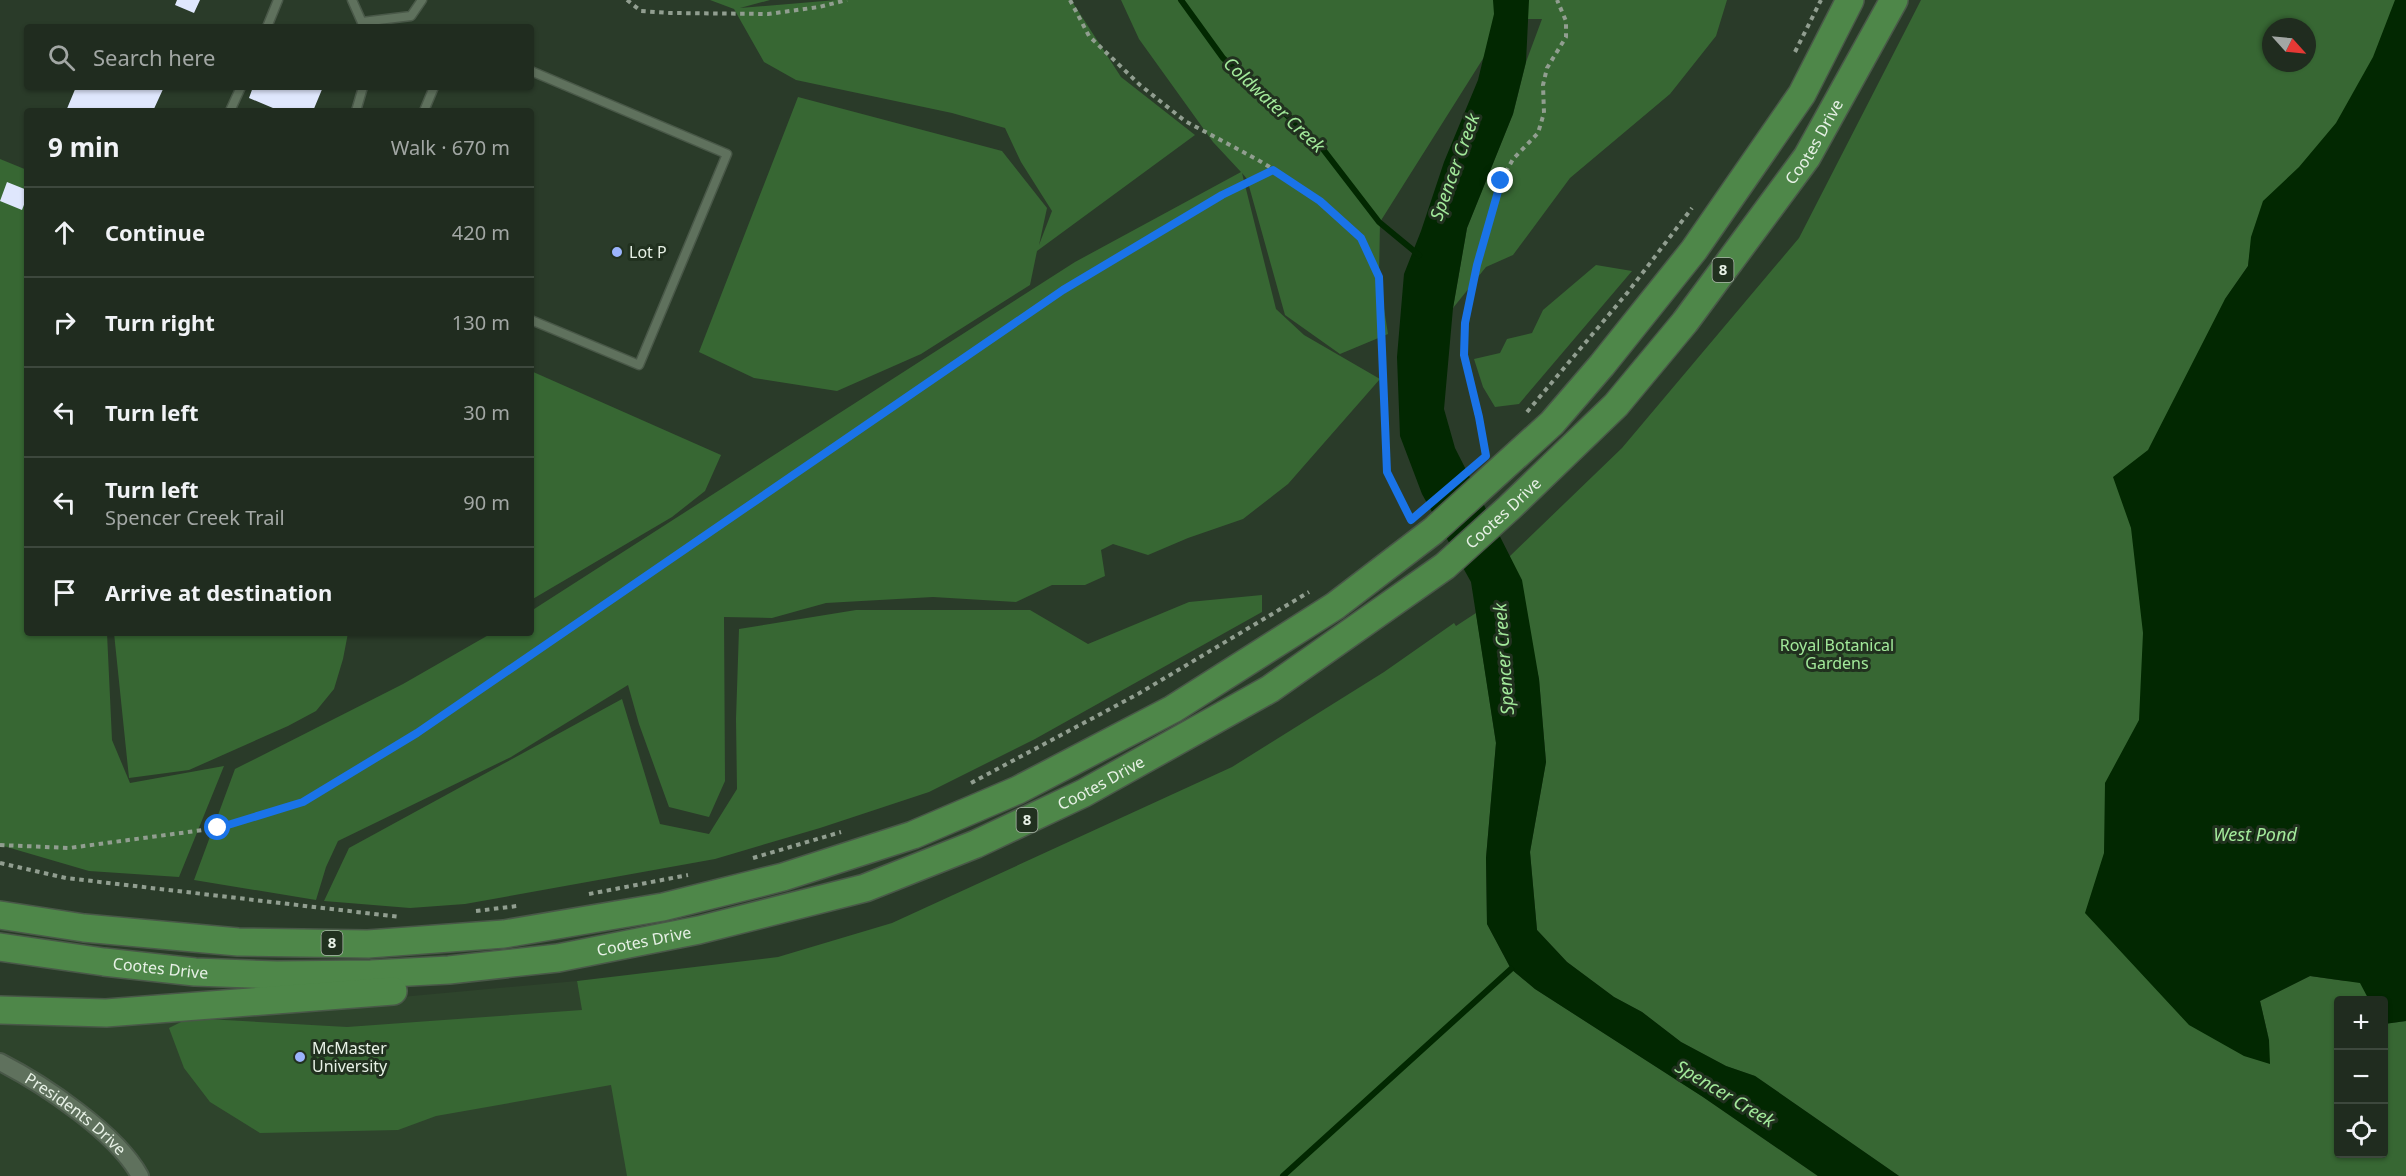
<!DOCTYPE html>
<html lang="en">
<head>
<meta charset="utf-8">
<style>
	:root { --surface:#202c1f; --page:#2d382c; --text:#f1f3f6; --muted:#a2a7a4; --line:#3d483d }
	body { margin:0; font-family:"Noto Sans",sans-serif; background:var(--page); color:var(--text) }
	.controls { position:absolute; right:18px; bottom:18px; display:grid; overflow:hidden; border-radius:6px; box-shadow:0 2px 4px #0004 }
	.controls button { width:54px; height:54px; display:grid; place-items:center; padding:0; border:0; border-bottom:2px solid var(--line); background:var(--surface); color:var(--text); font:30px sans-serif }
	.compass { position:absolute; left:2262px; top:18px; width:54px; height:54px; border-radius:50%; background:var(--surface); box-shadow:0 2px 4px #0004; rotate:117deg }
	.stop { position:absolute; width:18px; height:18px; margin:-14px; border:4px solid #1a73e8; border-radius:50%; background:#fff }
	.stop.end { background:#1a73e8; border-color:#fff; box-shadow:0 2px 6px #0008 }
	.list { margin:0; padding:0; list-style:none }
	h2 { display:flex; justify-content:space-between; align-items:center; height:78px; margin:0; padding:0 24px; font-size:26px }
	h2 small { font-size:20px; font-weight:400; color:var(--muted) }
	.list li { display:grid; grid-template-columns:39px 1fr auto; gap:18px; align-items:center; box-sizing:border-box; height:90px; padding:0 24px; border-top:2px solid var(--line) }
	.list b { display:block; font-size:22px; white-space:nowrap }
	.list p { margin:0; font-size:20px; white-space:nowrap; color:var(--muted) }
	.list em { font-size:20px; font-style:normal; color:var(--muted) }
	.icon { flex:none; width:33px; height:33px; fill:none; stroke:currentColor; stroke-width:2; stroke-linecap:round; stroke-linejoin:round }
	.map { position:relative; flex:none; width:2406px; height:1176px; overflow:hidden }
	.search { position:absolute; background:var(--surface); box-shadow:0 2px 4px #0004; left:24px; top:24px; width:510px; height:66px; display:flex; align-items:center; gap:15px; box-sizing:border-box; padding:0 21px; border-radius:6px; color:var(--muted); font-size:22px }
	.panel { position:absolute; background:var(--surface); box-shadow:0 2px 4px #0004; left:24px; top:108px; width:510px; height:528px; border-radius:6px }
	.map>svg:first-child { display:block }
	.built { fill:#2e442c }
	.green { fill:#376733; fill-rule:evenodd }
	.water { fill:#022801 }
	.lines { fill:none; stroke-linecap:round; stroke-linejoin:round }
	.stream { stroke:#022801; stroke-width:6 }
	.building { fill:#dfe7fd }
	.service-casing { stroke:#495848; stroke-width:11 }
	.minor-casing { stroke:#495848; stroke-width:20 }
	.primary-casing { stroke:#495848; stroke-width:30 }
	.path { stroke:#919e90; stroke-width:4; stroke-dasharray:4.5 4.5; stroke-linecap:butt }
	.service { stroke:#5f715d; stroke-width:8 }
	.minor { stroke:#5f715d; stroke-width:16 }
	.primary { stroke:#4e8749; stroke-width:27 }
	.route { stroke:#1a73e8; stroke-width:8 }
	.poi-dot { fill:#9bb4fd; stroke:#21311f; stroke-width:2 }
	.labels { text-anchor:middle; stroke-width:6; stroke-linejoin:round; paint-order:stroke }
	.shield { fill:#21311f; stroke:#acb7aa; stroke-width:1.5 }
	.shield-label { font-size:15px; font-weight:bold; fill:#e7f1e6 }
	.street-label { font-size:16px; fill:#e7f1e6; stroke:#21311f }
	.poi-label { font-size:16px; fill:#e7f1e6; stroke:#21311f; text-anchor:start }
	.park-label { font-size:16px; fill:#a2e99a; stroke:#21311f }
	.water-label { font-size:18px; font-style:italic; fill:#a3ea9b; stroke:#21311f }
</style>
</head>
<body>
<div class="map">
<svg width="2406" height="1176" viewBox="0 0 2406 1176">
	<rect width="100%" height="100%" fill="#2a3b29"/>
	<!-- built -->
	<path class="built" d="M577,981L587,1031L614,1083L630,1176H0V1016L390,998Z"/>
	<!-- green -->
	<path class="green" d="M710,0H770L740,8L836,0H1071L1121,77L1195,135L1037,251L1030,285L921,354L837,391L754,378L699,352L798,97L1002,151L1047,208L1039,245L1052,211L1021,162L1005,128L952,113L796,80L764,62L734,9Z
		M1121,0H1727L1716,36L1670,94L1570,178L1513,255L1486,267L1453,308L1467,228L1513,114L1526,62L1542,19H1508L1380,222L1379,277L1388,334L1340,354L1285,315L1247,179L1242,173L1276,309L1304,335L1380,379L1288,484L1243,519L1188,538L1148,555L1113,544L1101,550L1105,576L1085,585H1052L1016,602L933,597L826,603L772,618L724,617L725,781L709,817L669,807L639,724L628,685L511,757L338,841L326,867L316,900L194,880L235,769L403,684L492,633H531V611L1075,262L1241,172L1213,142L1139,39Z
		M1921,0H2406V90L2251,245L2248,266L2225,299L2183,733L2269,1040L2260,1001L2310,976L2345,981L2354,961L2380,1000H2338V1154H2384V1024L2406,1021V1176H1899L1755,1076L1726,1066L1681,1042L1642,1012L1614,997L1567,962L1537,930L1530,852L1546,762L1539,679L1509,557L1622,448L1799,238ZM2271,27H2307V63H2271Z
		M0,159L27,170V633H107L112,740L130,783L224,766L179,877L89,871L0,845Z
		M1596,265L1632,271L1519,404L1495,407L1483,387L1474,359L1500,353L1507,339L1532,333L1543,310Z
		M531,371L721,455L705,491L672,517L531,600Z
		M1262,595V612L1035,739L929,792L820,828L715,859L465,904L410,908L324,901L349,848L622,699L660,824L709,834L737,789L736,719L739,629L856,610H1030L1088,644L1189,602Z
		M1476,613L1496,743L1486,858L1487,924L1511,969L1535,989L1703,1097L1818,1176H627L611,1085L436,1116L398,1130L260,1133L210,1102L184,1068L169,1028L189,1018L347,1027L582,1010L577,981L778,957L892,923L1232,767L1384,672L1454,623L1456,626Z
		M114,633H348L343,659L334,689L316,711L288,726L189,770L129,778Z"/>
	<!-- water -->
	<path class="water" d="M1493,0H1529L1526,62L1513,114L1467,228L1453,308L1444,409L1455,448L1522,580L1539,679L1546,762L1530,852L1537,930L1567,962L1614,997L1642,1012L1681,1042L1726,1066L1755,1076L1899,1176H1818L1703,1097L1535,989L1511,969L1487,924L1486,858L1496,743L1471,582L1422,494L1400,436L1397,357L1404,274L1421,231L1444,162L1478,80L1494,14Z
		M2395,0H2406V1021L2384,1024V1000H2369L2360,983L2310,976L2260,1001L2269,1040L2270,1064L2244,1056L2189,1025L2085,913L2104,853L2105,783L2139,720L2143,633L2131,528L2113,477L2148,450L2225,299L2248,266L2251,237L2263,201L2299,167L2336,123L2373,57Z"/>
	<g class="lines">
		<!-- stream -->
		<path class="stream" d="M1181,0L1223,58L1319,144L1379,222L1419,255
			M1283,1176L1511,969"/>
	</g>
	<!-- building -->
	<path class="building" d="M177,0H200L194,13L175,5Z
		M76,87H164L153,111H66Z
		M253,87H323L313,111H280L249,98Z
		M7,182L27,190V197L22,210L0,201Z"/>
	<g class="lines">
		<!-- service casing -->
		<g class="service-casing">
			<path id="service" d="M352,0L364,27
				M362,22L411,16L422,0
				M267,27L278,0
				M531,71L727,154L639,365L531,320
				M230,111L241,87
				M356,111L363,87
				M424,111L434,87"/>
		</g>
		<!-- minor casing -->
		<g class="minor-casing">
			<g id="minor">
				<path id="s1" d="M0,1062C43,1084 117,1133 140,1176"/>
			</g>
		</g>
		<!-- primary casing -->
		<g class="primary-casing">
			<g id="primary">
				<path d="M0,915L84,928L238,942L368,944L504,934L663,907L783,877L913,835L1018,790L1173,709L1335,606L1433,531L1552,423L1602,365L1694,250L1802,94L1850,0"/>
				<path id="s2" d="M0,947L104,962L195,972L277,975L371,974L449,970L558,958L699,930L865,888L976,844L1084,793L1270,689L1445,566L1509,508L1616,405L1685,322L1807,157L1894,0"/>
				<path d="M0,1010L106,1013L393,991"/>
			</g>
		</g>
		<!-- path -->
		<path class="path" d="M627,0L641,11L670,13L768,14L819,7L847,0
			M1070,0L1089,36L1140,85L1185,121L1258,160L1273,169
			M1795,52L1821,0
			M1527,412L1628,292L1692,208
			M1485,452L1464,355L1465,323L1477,265L1501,181L1513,159L1538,133L1544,113L1543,85L1547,68L1566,37V21L1557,0
			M971,783L1138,694L1309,592
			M0,845L69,848L218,828L303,802L417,733L1063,290L1222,195L1273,169L1320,201L1361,238L1379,277L1387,472L1411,520
			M753,858L841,832
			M0,863L66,878L400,917
			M589,894L688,875
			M476,911L517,906"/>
		<!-- service -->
		<use href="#service" class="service"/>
		<!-- minor -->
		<use href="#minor" class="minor"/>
		<!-- primary -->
		<use href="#primary" class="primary"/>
	</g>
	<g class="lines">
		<!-- route -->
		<path class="route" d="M218,828L303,802L417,733L1063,290L1222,195L1273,170L1320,201L1361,238L1379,277L1387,472L1411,520L1486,456L1479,417L1464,355L1465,323L1477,265L1501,181"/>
	</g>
	<!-- markers -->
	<g class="poi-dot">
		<circle cx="617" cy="252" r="6"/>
		<circle cx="300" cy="1057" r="6"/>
	</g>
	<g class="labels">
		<!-- shield labels -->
		<g class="shield">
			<rect x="1712.5" y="258" width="21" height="24" rx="4.5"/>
			<rect x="1016.5" y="808" width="21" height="24" rx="4.5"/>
			<rect x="321.5" y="931" width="21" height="24" rx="4.5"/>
		</g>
		<g class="shield-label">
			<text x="1723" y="275">8</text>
			<text x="1027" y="825">8</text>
			<text x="332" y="948">8</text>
		</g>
		<!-- street labels -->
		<g class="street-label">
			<text dy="6" stroke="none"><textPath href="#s2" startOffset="2106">Cootes Drive</textPath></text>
			<text dy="6" stroke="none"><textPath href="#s2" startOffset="1620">Cootes Drive</textPath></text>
			<text dy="6" stroke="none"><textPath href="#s2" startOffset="1134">Cootes Drive</textPath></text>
			<text dy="6" stroke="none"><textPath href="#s2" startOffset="648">Cootes Drive</textPath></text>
			<text dy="6" stroke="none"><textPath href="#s2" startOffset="162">Cootes Drive</textPath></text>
			<text dy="6" stroke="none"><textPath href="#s1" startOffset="92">Presidents Drive</textPath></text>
		</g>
		<!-- poi labels -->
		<g class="poi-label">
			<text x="629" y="258">Lot P</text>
			<text x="312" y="1054">McMaster<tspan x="312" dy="18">University</tspan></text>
		</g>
		<!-- park labels -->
		<g class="park-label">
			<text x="1837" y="651">Royal Botanical<tspan x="1837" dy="18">Gardens</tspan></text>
		</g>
		<!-- water labels -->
		<g class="water-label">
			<text transform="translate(1274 105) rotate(43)" y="6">Coldwater Creek</text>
			<text transform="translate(1455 167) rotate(-70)" y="6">Spencer Creek</text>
			<text transform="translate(1504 659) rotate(-94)" y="6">Spencer Creek</text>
			<text x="2255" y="841">West Pond</text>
			<text transform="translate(1725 1094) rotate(31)" y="6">Spencer Creek</text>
		</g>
	</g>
</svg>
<div class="controls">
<button>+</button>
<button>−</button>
<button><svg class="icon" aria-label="locate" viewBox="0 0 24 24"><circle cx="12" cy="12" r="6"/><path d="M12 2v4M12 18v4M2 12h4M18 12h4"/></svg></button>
</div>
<svg class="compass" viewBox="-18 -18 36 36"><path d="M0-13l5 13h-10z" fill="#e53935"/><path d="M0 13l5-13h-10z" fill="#a2a7a4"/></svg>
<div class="stop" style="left:218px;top:828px"></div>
<div class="stop end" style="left:1501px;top:181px"></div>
<div class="search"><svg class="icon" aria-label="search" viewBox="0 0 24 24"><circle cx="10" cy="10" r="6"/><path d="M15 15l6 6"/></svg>Search here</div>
<section class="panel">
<h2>9 min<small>Walk · 670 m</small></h2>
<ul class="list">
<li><svg class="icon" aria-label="ahead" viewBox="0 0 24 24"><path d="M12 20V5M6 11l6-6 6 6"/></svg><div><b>Continue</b></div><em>420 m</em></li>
<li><svg class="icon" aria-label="right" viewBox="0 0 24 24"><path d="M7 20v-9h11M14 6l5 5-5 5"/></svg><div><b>Turn right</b></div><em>130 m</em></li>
<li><svg class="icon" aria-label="left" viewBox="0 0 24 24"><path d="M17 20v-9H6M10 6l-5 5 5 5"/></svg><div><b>Turn left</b></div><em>30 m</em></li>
<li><svg class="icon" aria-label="left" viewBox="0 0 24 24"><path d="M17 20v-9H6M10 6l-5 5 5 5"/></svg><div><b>Turn left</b><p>Spencer Creek Trail</p></div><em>90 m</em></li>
<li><svg class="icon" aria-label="arrive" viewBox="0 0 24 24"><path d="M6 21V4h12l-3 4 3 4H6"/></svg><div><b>Arrive at destination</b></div></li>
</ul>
</section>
</div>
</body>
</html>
